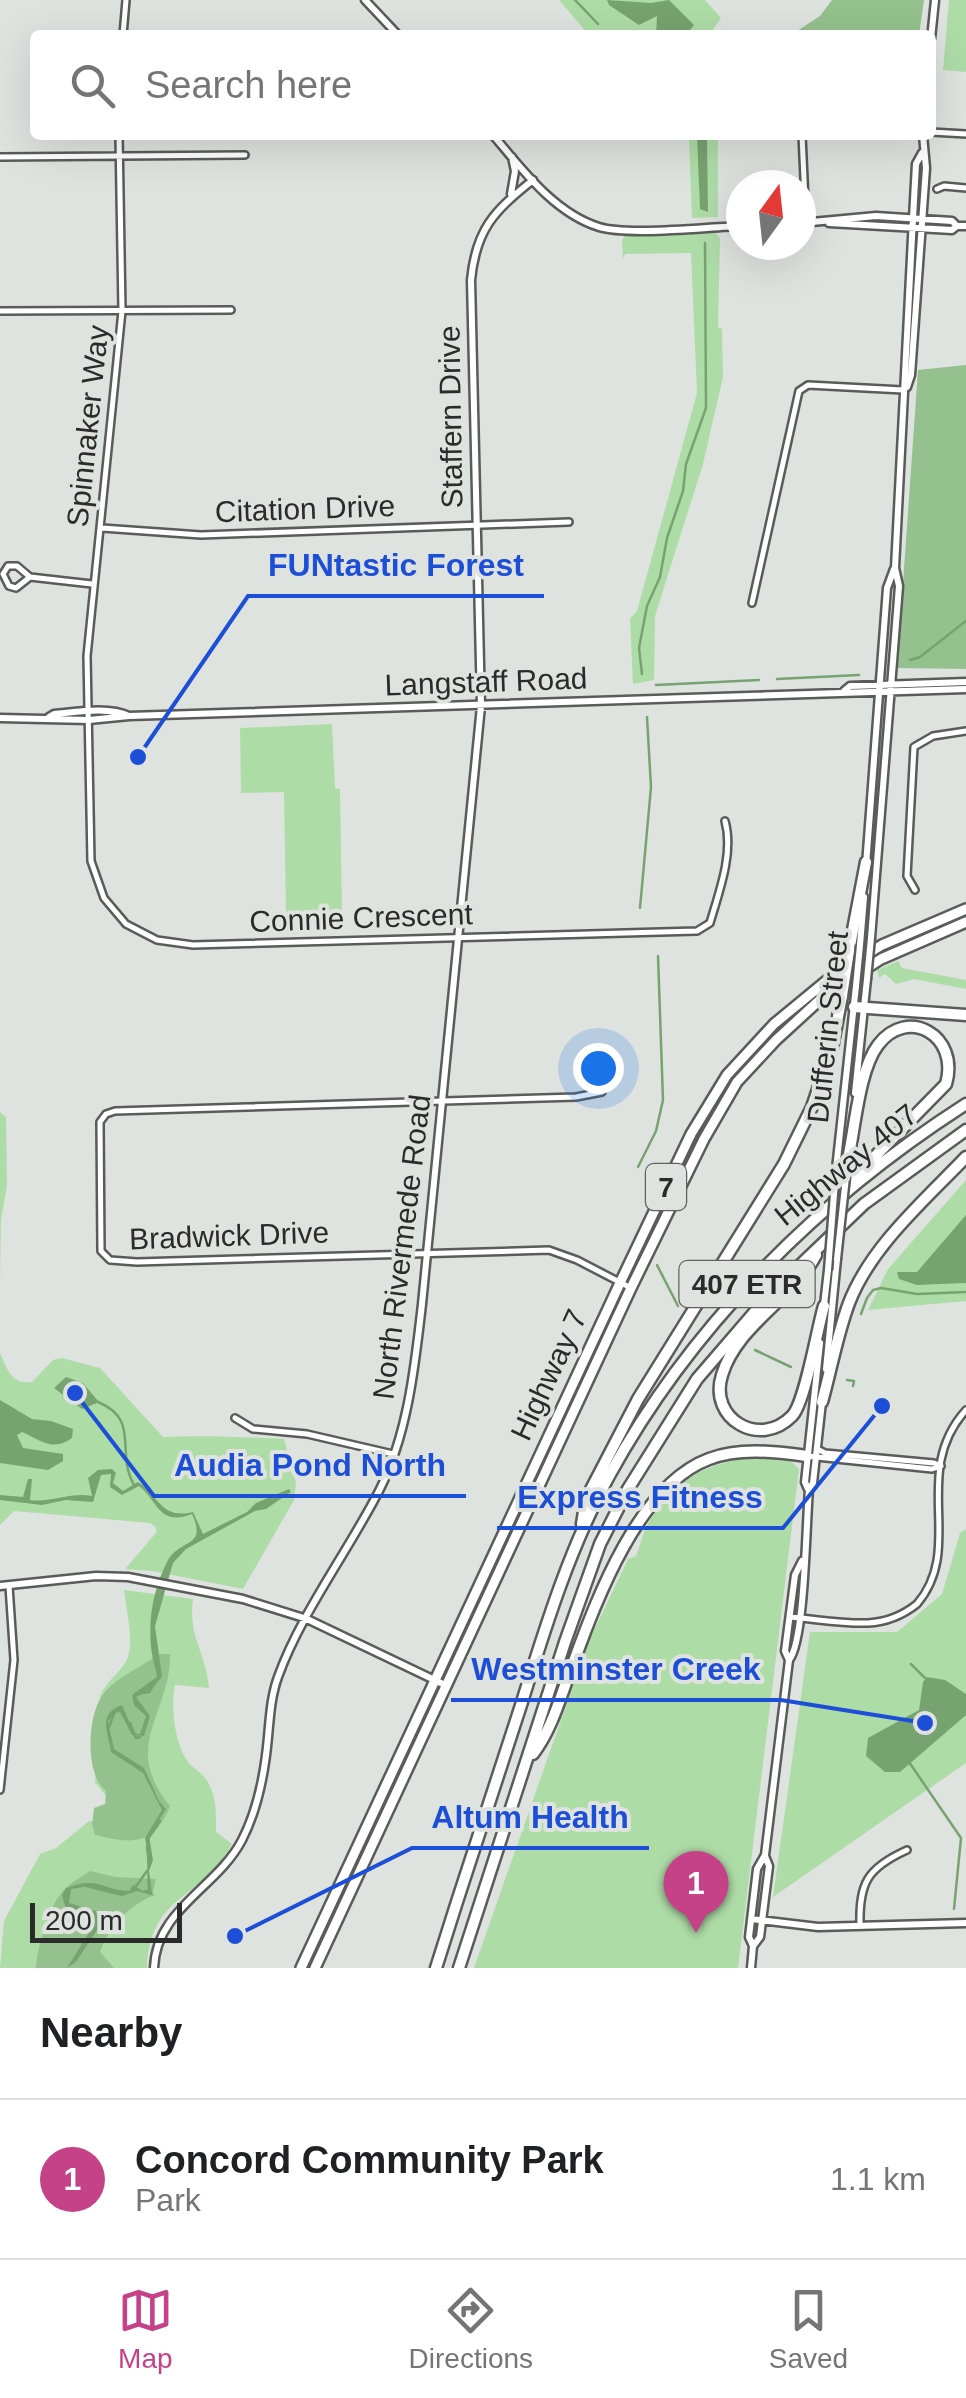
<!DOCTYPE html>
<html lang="en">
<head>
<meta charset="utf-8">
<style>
	:root { --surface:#fff; --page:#f6f6f6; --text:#202124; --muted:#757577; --line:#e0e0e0; --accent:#c54288 }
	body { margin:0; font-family:Helvetica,sans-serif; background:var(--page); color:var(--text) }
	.compass { position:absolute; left:726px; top:170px; width:90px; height:90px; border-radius:50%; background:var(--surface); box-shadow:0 10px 40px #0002; rotate:15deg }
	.scale { position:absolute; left:30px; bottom:25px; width:152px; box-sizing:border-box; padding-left:10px; border:5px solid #2a2b2a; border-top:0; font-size:28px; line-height:35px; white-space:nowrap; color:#2a2b2a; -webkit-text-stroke:8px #dfe3df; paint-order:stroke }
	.you { position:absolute; left:598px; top:1068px; width:35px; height:35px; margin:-25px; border:8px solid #fff; border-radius:50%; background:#1a73e8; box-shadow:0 0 0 15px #1a73e833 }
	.badge { display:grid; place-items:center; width:65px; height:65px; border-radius:50%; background:var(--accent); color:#fff; font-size:32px; font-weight:700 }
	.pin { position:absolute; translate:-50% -82px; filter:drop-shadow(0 2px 5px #0008) }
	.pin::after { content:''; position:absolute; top:52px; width:35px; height:30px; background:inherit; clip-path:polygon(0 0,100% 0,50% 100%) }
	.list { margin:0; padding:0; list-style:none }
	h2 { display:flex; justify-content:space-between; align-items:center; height:130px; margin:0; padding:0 40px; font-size:42px }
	h2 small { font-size:32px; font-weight:400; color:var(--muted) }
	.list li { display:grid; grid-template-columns:65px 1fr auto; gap:30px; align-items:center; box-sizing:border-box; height:160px; padding:0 40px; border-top:2px solid var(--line) }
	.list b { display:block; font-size:38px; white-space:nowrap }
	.list p { margin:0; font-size:32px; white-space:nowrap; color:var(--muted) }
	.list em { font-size:32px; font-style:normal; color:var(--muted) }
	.icon { flex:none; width:55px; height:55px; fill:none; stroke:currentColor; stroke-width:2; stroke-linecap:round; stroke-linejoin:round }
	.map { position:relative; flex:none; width:966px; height:1968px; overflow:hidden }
	.search { position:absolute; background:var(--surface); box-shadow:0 10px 40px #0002; left:30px; right:30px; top:30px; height:110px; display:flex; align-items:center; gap:25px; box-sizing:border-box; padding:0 35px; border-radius:10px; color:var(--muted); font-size:38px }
	.sheet { height:290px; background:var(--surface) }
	nav { display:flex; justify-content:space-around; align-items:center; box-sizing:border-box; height:140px; border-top:2px solid var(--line); background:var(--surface); font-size:28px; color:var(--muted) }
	nav a { display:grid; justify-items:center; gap:5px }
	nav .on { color:var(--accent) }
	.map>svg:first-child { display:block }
	.green { fill:#aedca7 }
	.forest { fill:#94c18d }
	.water { fill:#77a370 }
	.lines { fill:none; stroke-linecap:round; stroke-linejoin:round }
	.stream { stroke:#77a370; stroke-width:2.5 }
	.street-casing { stroke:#595c59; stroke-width:10 }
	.secondary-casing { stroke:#595c59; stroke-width:11 }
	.primary-casing { stroke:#595c59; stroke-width:14 }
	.highway-casing { stroke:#595c59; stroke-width:15 }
	.street { stroke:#fff; stroke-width:5 }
	.secondary { stroke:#fff; stroke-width:6 }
	.primary { stroke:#fff; stroke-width:9 }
	.highway { stroke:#fff; stroke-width:10 }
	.secondary-bridge-casing { stroke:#595c59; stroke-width:11; stroke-linecap:butt }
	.highway-bridge-casing { stroke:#595c59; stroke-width:15; stroke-linecap:butt }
	.secondary-bridge { stroke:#fff; stroke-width:6 }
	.highway-bridge { stroke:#fff; stroke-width:10 }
	.labels { text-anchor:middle; stroke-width:8; stroke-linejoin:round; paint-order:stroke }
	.shield { fill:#dfe3df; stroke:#606260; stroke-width:2.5 }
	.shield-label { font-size:28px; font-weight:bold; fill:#2a2b2a }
	.street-label { font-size:30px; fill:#2a2b2a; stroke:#dfe3df }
	.leader { fill:none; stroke:#1d4ed8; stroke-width:4 }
	.callout-dot { fill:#1d4ed8; stroke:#dfe3df; stroke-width:4 }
	.callout-label { font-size:32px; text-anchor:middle; font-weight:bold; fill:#1d4ed8; stroke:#dfe3df; stroke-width:8; stroke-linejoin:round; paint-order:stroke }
</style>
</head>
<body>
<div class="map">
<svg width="966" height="1968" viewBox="0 0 966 1968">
	<rect width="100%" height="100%" fill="#dfe3df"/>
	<!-- green -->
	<path class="green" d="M559,0H705L721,18L709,35H589Z
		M949,0H966V72L943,70Z
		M684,135H718V217L692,218L689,140Z
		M715,232L720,238L718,327L722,329L723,377L703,464L655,616L654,680L633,684L630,618L637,611L697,393L691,253L625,254L623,259L622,241L625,234Z
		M332,724L335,788L340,789L342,913L286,914L284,792L241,793L240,728Z
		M898,961L902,968L966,980V989L914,979L896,984L885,974L879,978L877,970Z
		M0,1112L6,1117L7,1185L1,1220L0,1285Z
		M966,1180V1301L868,1310L888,1269Z
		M0,1353C7,1369 12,1385 32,1382L53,1360L62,1358L100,1368L163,1437C205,1435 242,1437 284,1439L296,1483L294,1500L243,1589L152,1571L125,1569L156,1533V1527L150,1523L14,1511L0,1525Z
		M757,1457L790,1460L799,1469L738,1968H474L588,1643L628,1559L636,1556C640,1546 642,1536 647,1526C668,1481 710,1461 757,1457Z
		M966,1529V1763L773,1897L810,1632H897L942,1594L960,1533Z
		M124,1590L193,1599C188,1639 206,1651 209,1688L175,1685C170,1707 175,1744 188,1762C193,1768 201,1772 206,1779C217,1795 216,1813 216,1832L232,1844C204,1900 150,1892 147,1968H0L4,1921L40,1854L56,1848L89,1821L132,1830L95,1782L100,1696C106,1682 117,1675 125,1663C136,1646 126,1610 124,1590Z"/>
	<!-- forest -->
	<path class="forest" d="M832,0H924L919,35H791L820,16Z
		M966,365V669L897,668L918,370Z
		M159,1654H170C171,1714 120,1745 170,1806C154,1846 132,1844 95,1835L92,1824L94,1808L105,1804L106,1791C85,1775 87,1717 102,1696C114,1678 142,1667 159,1654Z
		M90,1871L115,1877L156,1879L152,1896C126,1908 111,1925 100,1952L114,1968H36C38,1945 48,1908 63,1891C71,1882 81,1877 90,1871Z"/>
	<!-- water -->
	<path class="water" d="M607,0L651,3L669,0L694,25L686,35H656L657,16L639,25L609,5Z
		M697,135H706L707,140L708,212L700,209Z
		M966,1215V1283L917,1285L899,1279L897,1272H917Z
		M66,1377L83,1383L98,1401L97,1403L82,1409L54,1388Z
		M0,1400L32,1419L51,1421L73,1429L72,1438C53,1452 40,1440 22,1432L17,1435L23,1448L63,1454V1461L48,1470L0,1463Z
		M112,1469L116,1473L113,1483L123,1491L138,1482C159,1495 160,1520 193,1512L203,1534L247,1512L256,1503L289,1489L291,1492L266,1509L255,1511L186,1549L173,1563L155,1626L162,1677L151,1689L136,1697L150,1716L144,1736L132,1735L120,1712L114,1713L108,1722L114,1749L144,1768L159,1801L166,1809L149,1836L153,1860L149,1871L152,1893L155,1896L137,1891L122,1896L89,1886L71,1889L69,1903L96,1911L99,1927L76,1962L67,1968L95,1923L89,1912L74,1914L65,1906L62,1895L66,1888C101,1876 98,1889 129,1891L133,1885L143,1891L148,1889C146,1871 149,1856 145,1838L162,1810L143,1773L111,1752C108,1731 97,1714 122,1705L134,1733L140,1734L146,1716L134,1705L132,1695L157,1677C156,1668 153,1662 152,1654C147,1623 153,1589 167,1562C179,1538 208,1549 192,1514C159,1527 158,1501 139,1486L122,1495L110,1487L111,1474L101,1475L93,1502L66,1500L42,1505L0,1500V1495L23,1497L28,1479H32L30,1500C52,1503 70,1492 92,1496L88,1478L98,1470Z
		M927,1677L945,1680L966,1694V1715L900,1772H885L866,1756L868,1738L919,1710L923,1682Z"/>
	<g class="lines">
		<!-- stream -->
		<path class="stream" d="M575,0L598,24
			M910,660L920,657L966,621
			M642,674L639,648L647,606L660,577L667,538L683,491L686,464L706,408L705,243
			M777,679L859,675
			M656,685L759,680
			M640,908L651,787L647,717
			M638,1167L656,1131L663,1100L658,956
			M657,1265L678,1306
			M861,1314L867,1298L873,1290L881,1288L917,1294L966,1292
			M755,1350L791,1367
			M847,1380L854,1381L853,1386
			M98,1402C141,1420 115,1451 134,1485
			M911,1664L925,1678
			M135,1694L149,1692L156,1681
			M130,1723L136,1738L140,1737
			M109,1727L115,1711
			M909,1762L961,1838L954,1909
			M148,1839L160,1821
			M147,1847L149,1864
			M87,1886L118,1894
			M134,1889L147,1871"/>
		<!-- street casing -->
		<g class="street-casing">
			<path id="street" d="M123,35L126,0
				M931,132L966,134
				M119,135L122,311L87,656L91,861L104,898L126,924L157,940L193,945L697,931L710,923C719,892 734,853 725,821
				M802,135L806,223
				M0,157L245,155
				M937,189L944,186L966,188
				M0,311L231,310
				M102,528L201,535L569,522
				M30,577L16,588L9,586L3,574L8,566H17L30,577L92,584
				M752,603L799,391L808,385L903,390
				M915,890L907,876L914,747L933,736L966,731
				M602,1092L576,1097L115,1111L106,1114L100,1122L101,1251L110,1260L137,1262L549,1250L577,1260L631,1288
				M235,1418L253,1429L307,1434L393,1454
				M817,1449L825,1453L934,1463L941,1466
				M807,1456L932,1469L941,1466
				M790,1617C816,1619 842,1624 868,1623C887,1622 902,1616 917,1604C966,1547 909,1473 966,1410
				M0,1790L14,1660L9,1586
				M860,1926C859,1883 867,1868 907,1850"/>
		</g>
		<!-- secondary casing -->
		<g class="secondary-casing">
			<path id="secondary" d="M365,0L398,35
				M931,39L935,0
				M493,135C522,169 554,213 599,227C629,236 706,227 741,226
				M511,194L515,171L512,157
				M801,223L876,216L952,221L957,226
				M829,223L952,230L957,226H966
				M907,387L911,375L926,168L923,135
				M844,691L850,686L966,682
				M49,717L54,714C77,712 108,706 129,716
				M0,718L89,720L129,716L966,689
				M866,865L887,588L894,569
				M871,938L899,586L895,568L913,218L916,164L922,153
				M860,945L864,897
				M855,1093L867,979
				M836,1169L856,986
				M824,1305L828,1270
				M826,1369L837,1259
				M808,1489L805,1482L820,1343
				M0,1586L96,1576L128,1577L243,1599L307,1619L445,1685
				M789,1660C805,1642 806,1522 809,1490L813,1483L822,1402
				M751,1919L818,1927L966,1923
				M754,1945L760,1937L769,1866L765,1856
				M154,1968C156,1909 217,1888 242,1840C258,1809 265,1771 268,1737C270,1716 271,1696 278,1677C301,1613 349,1550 380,1489C408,1433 415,1365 422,1304L481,706L471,280C476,229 494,211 533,180
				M751,1968L753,1946L749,1937L757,1869L765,1855L789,1660L785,1651L795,1575L802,1561"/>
		</g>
		<!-- primary casing -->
		<g class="primary-casing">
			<path id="primary" d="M301,1968L620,1283L691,1134L727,1075L774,1024L836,973L882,945L966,909
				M315,1968L631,1288L704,1139L737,1082L776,1040L824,996L881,959L966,922"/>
		</g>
		<!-- highway casing -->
		<g class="highway-casing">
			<path id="highway" d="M849,951L866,862
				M854,1007L966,1015
				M843,1189L946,1084C960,1035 907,1006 878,1045C859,1070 855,1128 848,1159
				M816,1255C793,1299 737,1325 722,1375C708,1419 760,1449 792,1416C805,1403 817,1329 824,1306
				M822,1402C831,1370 837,1335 849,1303C871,1246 925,1200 966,1157
				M582,1524L586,1499L638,1399L784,1164L812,1107L832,1048L842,996
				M533,1754C553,1728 561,1694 573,1664C597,1598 639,1485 709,1459C740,1447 776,1452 807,1456
				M436,1968C464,1879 493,1790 522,1702C546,1625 570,1547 609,1476C692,1324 821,1197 966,1104
				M459,1968L565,1642L600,1544L628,1489L697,1379L771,1293L864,1204L966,1130"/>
		</g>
		<!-- street -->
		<use href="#street" class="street"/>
		<!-- secondary -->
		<use href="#secondary" class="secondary"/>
		<!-- primary -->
		<use href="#primary" class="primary"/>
		<!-- highway -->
		<use href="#highway" class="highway"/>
		<!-- secondary-bridge casing -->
		<g class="secondary-bridge-casing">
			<path id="secondary-bridge" d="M867,979L871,938
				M856,986L860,945
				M837,1259L848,1159
				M828,1270L836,1169"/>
		</g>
		<!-- highway-bridge casing -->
		<g class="highway-bridge-casing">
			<path id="highway-bridge" d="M842,996L849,951"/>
		</g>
		<!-- secondary-bridge -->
		<use href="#secondary-bridge" class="secondary-bridge"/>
		<!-- highway-bridge -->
		<use href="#highway-bridge" class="highway-bridge"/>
	</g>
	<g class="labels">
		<!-- shield labels -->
		<g class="shield">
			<rect x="646" y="1164" width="40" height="46" rx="8"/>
			<rect x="679.5" y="1261" width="135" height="46" rx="8"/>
		</g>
		<g class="shield-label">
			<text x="666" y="1197">7</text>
			<text x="747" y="1294">407 ETR</text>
		</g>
		<!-- street labels -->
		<g class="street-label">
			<text transform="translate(451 417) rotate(-91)" y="10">Staffern Drive</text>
			<text transform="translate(88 426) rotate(-84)" y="10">Spinnaker Way</text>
			<text transform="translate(305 509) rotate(-2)" y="10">Citation Drive</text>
			<text transform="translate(486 682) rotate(-2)" y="10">Langstaff Road</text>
			<text transform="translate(361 918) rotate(-2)" y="10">Connie Crescent</text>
			<text transform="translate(828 1027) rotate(-84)" y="10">Dufferin Street</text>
			<text transform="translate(846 1165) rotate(-39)" y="10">Highway 407</text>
			<text transform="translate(229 1236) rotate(-2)" y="10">Bradwick Drive</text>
			<text transform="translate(402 1247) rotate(-83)" y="10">North Rivermede Road</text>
			<text transform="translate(549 1375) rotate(-65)" y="10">Highway 7</text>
		</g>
	</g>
	<!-- callouts -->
	<path class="leader" d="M138 757L248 596H544M75 1393L154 1496H466M882 1406L783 1528H497M925 1723L781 1700H451M235 1936L412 1848H649"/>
	<g class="callout-dot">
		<circle cx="138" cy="757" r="10"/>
		<circle cx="75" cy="1393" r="10"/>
		<circle cx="882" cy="1406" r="10"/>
		<circle cx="925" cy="1723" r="10"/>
		<circle cx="235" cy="1936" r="10"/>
	</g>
	<g class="callout-label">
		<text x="396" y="576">FUNtastic Forest</text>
		<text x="310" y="1476">Audia Pond North</text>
		<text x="640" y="1508">Express Fitness</text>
		<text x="616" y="1680">Westminster Creek</text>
		<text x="530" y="1828">Altum Health</text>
	</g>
</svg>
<svg class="compass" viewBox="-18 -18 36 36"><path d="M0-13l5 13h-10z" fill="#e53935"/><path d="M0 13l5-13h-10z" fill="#757577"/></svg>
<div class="scale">200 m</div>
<div class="you"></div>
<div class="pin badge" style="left:696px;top:1933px">1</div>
<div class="search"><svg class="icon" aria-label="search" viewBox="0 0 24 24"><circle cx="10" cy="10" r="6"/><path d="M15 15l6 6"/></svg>Search here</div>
</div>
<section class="sheet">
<h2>Nearby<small></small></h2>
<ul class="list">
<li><span class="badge">1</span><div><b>Concord Community Park</b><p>Park</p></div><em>1.1 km</em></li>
</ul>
</section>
<nav>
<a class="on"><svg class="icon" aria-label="map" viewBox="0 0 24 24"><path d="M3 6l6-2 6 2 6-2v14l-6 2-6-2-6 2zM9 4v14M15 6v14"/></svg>Map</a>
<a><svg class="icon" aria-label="directions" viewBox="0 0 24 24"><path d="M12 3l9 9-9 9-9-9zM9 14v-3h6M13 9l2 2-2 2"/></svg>Directions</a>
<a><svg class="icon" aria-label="saved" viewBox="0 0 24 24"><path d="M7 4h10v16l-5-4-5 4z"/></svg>Saved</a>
</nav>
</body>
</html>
